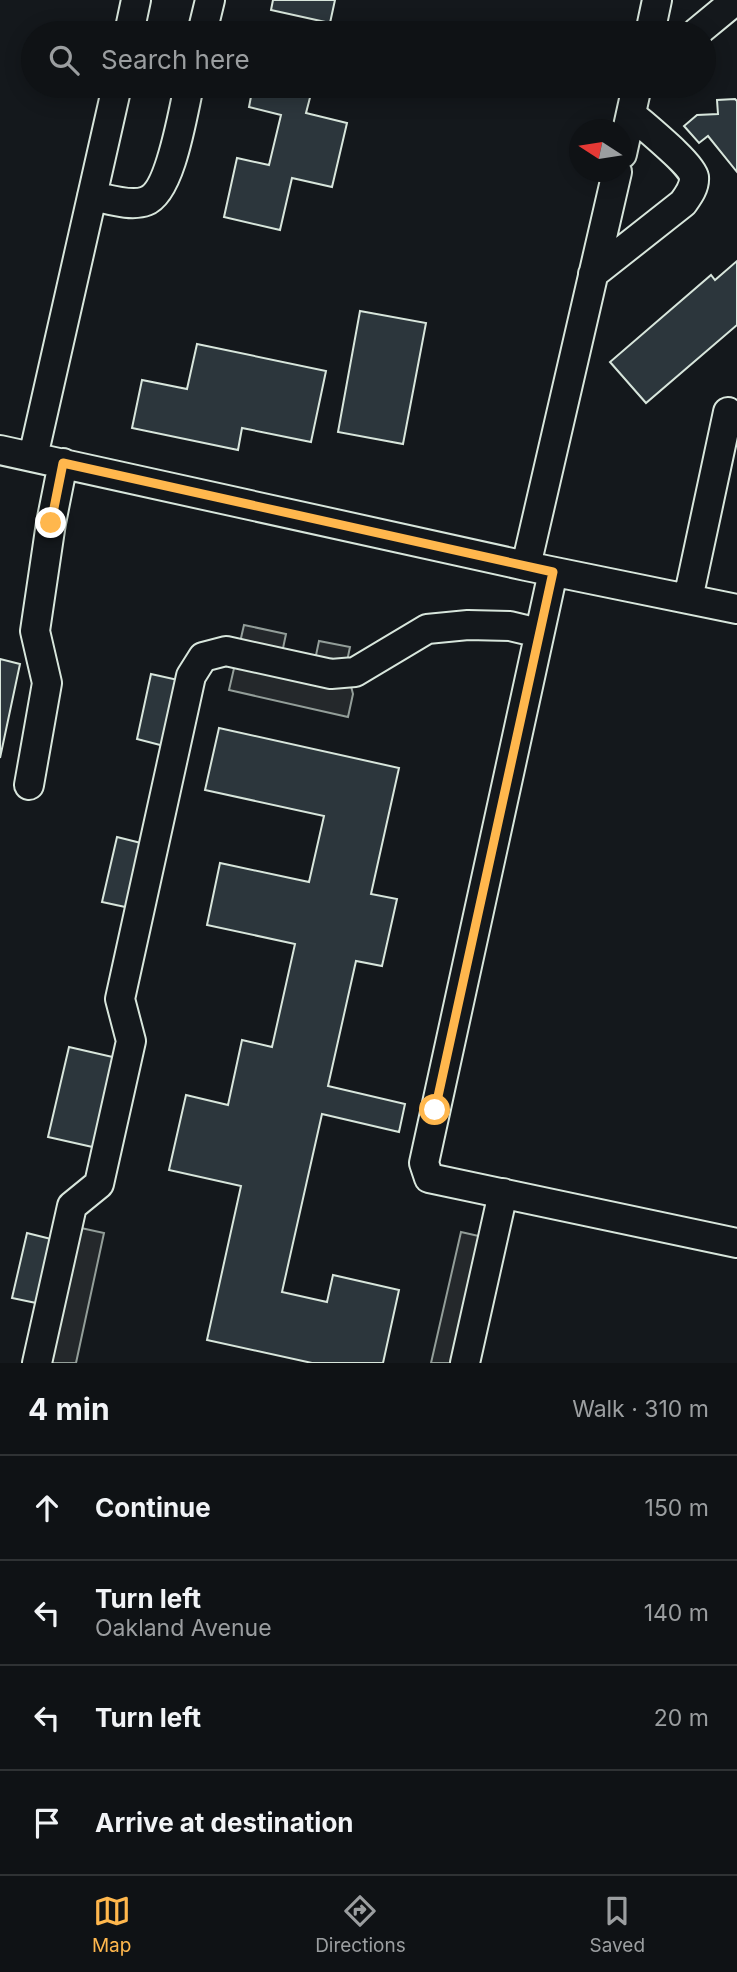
<!DOCTYPE html>
<html lang="en">
<head>
<meta charset="utf-8">
<style>
	:root { --surface:#0f1215; --page:#1d2022; --text:#f1f3f6; --muted:#9b9ea0; --line:#2f3234; --accent:#ffb74d }
	body { margin:0; font-family:Inter,sans-serif; background:var(--page); color:var(--text) }
	.compass { position:absolute; left:569px; top:119px; width:63px; height:63px; border-radius:50%; background:var(--surface); box-shadow:0 4px 18px #0003; rotate:282deg }
	.stop { position:absolute; width:21px; height:21px; margin:-16px; border:5px solid #ffb74d; border-radius:50%; background:#fff }
	.stop.end { background:#ffb74d; border-color:#fff; box-shadow:0 2px 7px #0008 }
	.list { margin:0; padding:0; list-style:none }
	h2 { display:flex; justify-content:space-between; align-items:center; height:91px; margin:0; padding:0 28px; font-size:30px }
	h2 small { font-size:23px; font-weight:400; color:var(--muted) }
	.list li { display:grid; grid-template-columns:46px 1fr auto; gap:21px; align-items:center; box-sizing:border-box; height:105px; padding:0 28px; border-top:2px solid var(--line) }
	.list b { display:block; font-size:26px; white-space:nowrap }
	.list p { margin:0; font-size:23px; white-space:nowrap; color:var(--muted) }
	.list em { font-size:23px; font-style:normal; color:var(--muted) }
	.icon { flex:none; width:38px; height:38px; fill:none; stroke:currentColor; stroke-width:2; stroke-linecap:round; stroke-linejoin:round }
	.map { position:relative; flex:none; width:737px; height:1363px; overflow:hidden }
	.search { position:absolute; background:var(--surface); box-shadow:0 4px 18px #0003; left:21px; right:21px; top:21px; height:77px; display:flex; align-items:center; gap:18px; box-sizing:border-box; padding:0 24px; border-radius:38px; color:var(--muted); font-size:26px }
	.sheet { height:511px; background:var(--surface) }
	nav { display:flex; justify-content:space-around; align-items:center; box-sizing:border-box; height:98px; border-top:2px solid var(--line); background:var(--surface); font-size:19px; color:var(--muted) }
	nav a { display:grid; justify-items:center; gap:4px }
	nav .on { color:var(--accent) }
	.map>svg:first-child { display:block }
	.parking { fill:#24282b; stroke:#939e99; stroke-width:2 }
	.building { fill:#2c363c; stroke:#d8e6dc; stroke-width:2 }
	.lines { fill:none; stroke-linecap:round; stroke-linejoin:round }
	.minor-casing { stroke:#d8e6dc; stroke-width:32 }
	.minor { stroke:#14181c; stroke-width:28 }
	.route { stroke:#ffb74d; stroke-width:9 }
</style>
</head>
<body>
<div class="map">
<svg width="737" height="1363" viewBox="0 0 737 1363">
	<rect width="100%" height="100%" fill="#14181c"/>
	<!-- parking -->
	<path class="parking" d="M244,625L286,634L282,653L315,660L319,641L350,647L346,666L353,694L348,717L229,690Z
		M81,1228L104,1233L76,1363H51Z
		M461,1232L483,1237L454,1363H431Z"/>
	<!-- building -->
	<path class="building" d="M273,0H335L330,23L271,10Z
		M253,86H313L306,113L347,123L332,187L292,178L280,230L224,217L237,158L269,165L281,115L249,107Z
		M735,99L737,101V172L708,136L699,143L684,126L697,115L718,114L717,100Z
		M737,261V325L646,403L610,362L711,275L715,280Z
		M360,311L426,323L403,444L338,432Z
		M197,344L326,371L311,442L242,428L238,450L132,428L142,380L187,389Z
		M0,659L20,664L0,758Z
		M151,674L178,680L164,746L137,739Z
		M219,728L399,768L371,894L397,899L382,966L356,961L328,1086L405,1104L399,1132L322,1114L282,1292L327,1302L333,1275L399,1290L383,1363H312L207,1340L241,1186L169,1170L186,1095L228,1105L242,1040L272,1047L295,944L207,925L220,863L309,882L324,816L205,790Z
		M117,837L145,844L130,908L102,902Z
		M69,1047L117,1058L97,1148L48,1137Z
		M27,1233L55,1240L41,1304L12,1298Z"/>
	<g class="lines">
		<!-- minor casing -->
		<g class="minor-casing">
			<path id="minor" d="M129,33L136,0
				M202,33L210,0
				M650,33L657,0
				M696,33L736,0
				M622,154L637,86
				M92,196C108,199 131,207 146,201C171,192 183,111 189,86
				M593,274L683,203C688,196 695,187 694,177C692,164 643,125 631,114
				M0,450L526,566L737,609
				M33,457L117,86
				M526,566L617,172
				M553,572L424,1163L429,1178L737,1243
				M688,599L728,412
				M29,785L47,683L35,631L51,523L63,463
				M37,1363L72,1206L99,1184L131,1041L120,999L191,676L203,657L226,651L331,674L355,672L427,629L468,625L510,626L539,633
				M465,1363L503,1193"/>
		</g>
		<!-- minor -->
		<use href="#minor" class="minor"/>
	</g>
	<g class="lines">
		<!-- route -->
		<path class="route" d="M51,523L63,463L553,572L435,1110"/>
	</g>
</svg>
<svg class="compass" viewBox="-18 -18 36 36"><path d="M0-13l5 13h-10z" fill="#e53935"/><path d="M0 13l5-13h-10z" fill="#9b9ea0"/></svg>
<div class="stop" style="left:435px;top:1110px"></div>
<div class="stop end" style="left:51px;top:523px"></div>
<div class="search"><svg class="icon" aria-label="search" viewBox="0 0 24 24"><circle cx="10" cy="10" r="6"/><path d="M15 15l6 6"/></svg>Search here</div>
</div>
<section class="sheet">
<h2>4 min<small>Walk · 310 m</small></h2>
<ul class="list">
<li><svg class="icon" aria-label="ahead" viewBox="0 0 24 24"><path d="M12 20V5M6 11l6-6 6 6"/></svg><div><b>Continue</b></div><em>150 m</em></li>
<li><svg class="icon" aria-label="left" viewBox="0 0 24 24"><path d="M17 20v-9H6M10 6l-5 5 5 5"/></svg><div><b>Turn left</b><p>Oakland Avenue</p></div><em>140 m</em></li>
<li><svg class="icon" aria-label="left" viewBox="0 0 24 24"><path d="M17 20v-9H6M10 6l-5 5 5 5"/></svg><div><b>Turn left</b></div><em>20 m</em></li>
<li><svg class="icon" aria-label="arrive" viewBox="0 0 24 24"><path d="M6 21V4h12l-3 4 3 4H6"/></svg><div><b>Arrive at destination</b></div></li>
</ul>
</section>
<nav>
<a class="on"><svg class="icon" aria-label="map" viewBox="0 0 24 24"><path d="M3 6l6-2 6 2 6-2v14l-6 2-6-2-6 2zM9 4v14M15 6v14"/></svg>Map</a>
<a><svg class="icon" aria-label="directions" viewBox="0 0 24 24"><path d="M12 3l9 9-9 9-9-9zM9 14v-3h6M13 9l2 2-2 2"/></svg>Directions</a>
<a><svg class="icon" aria-label="saved" viewBox="0 0 24 24"><path d="M7 4h10v16l-5-4-5 4z"/></svg>Saved</a>
</nav>
</body>
</html>
